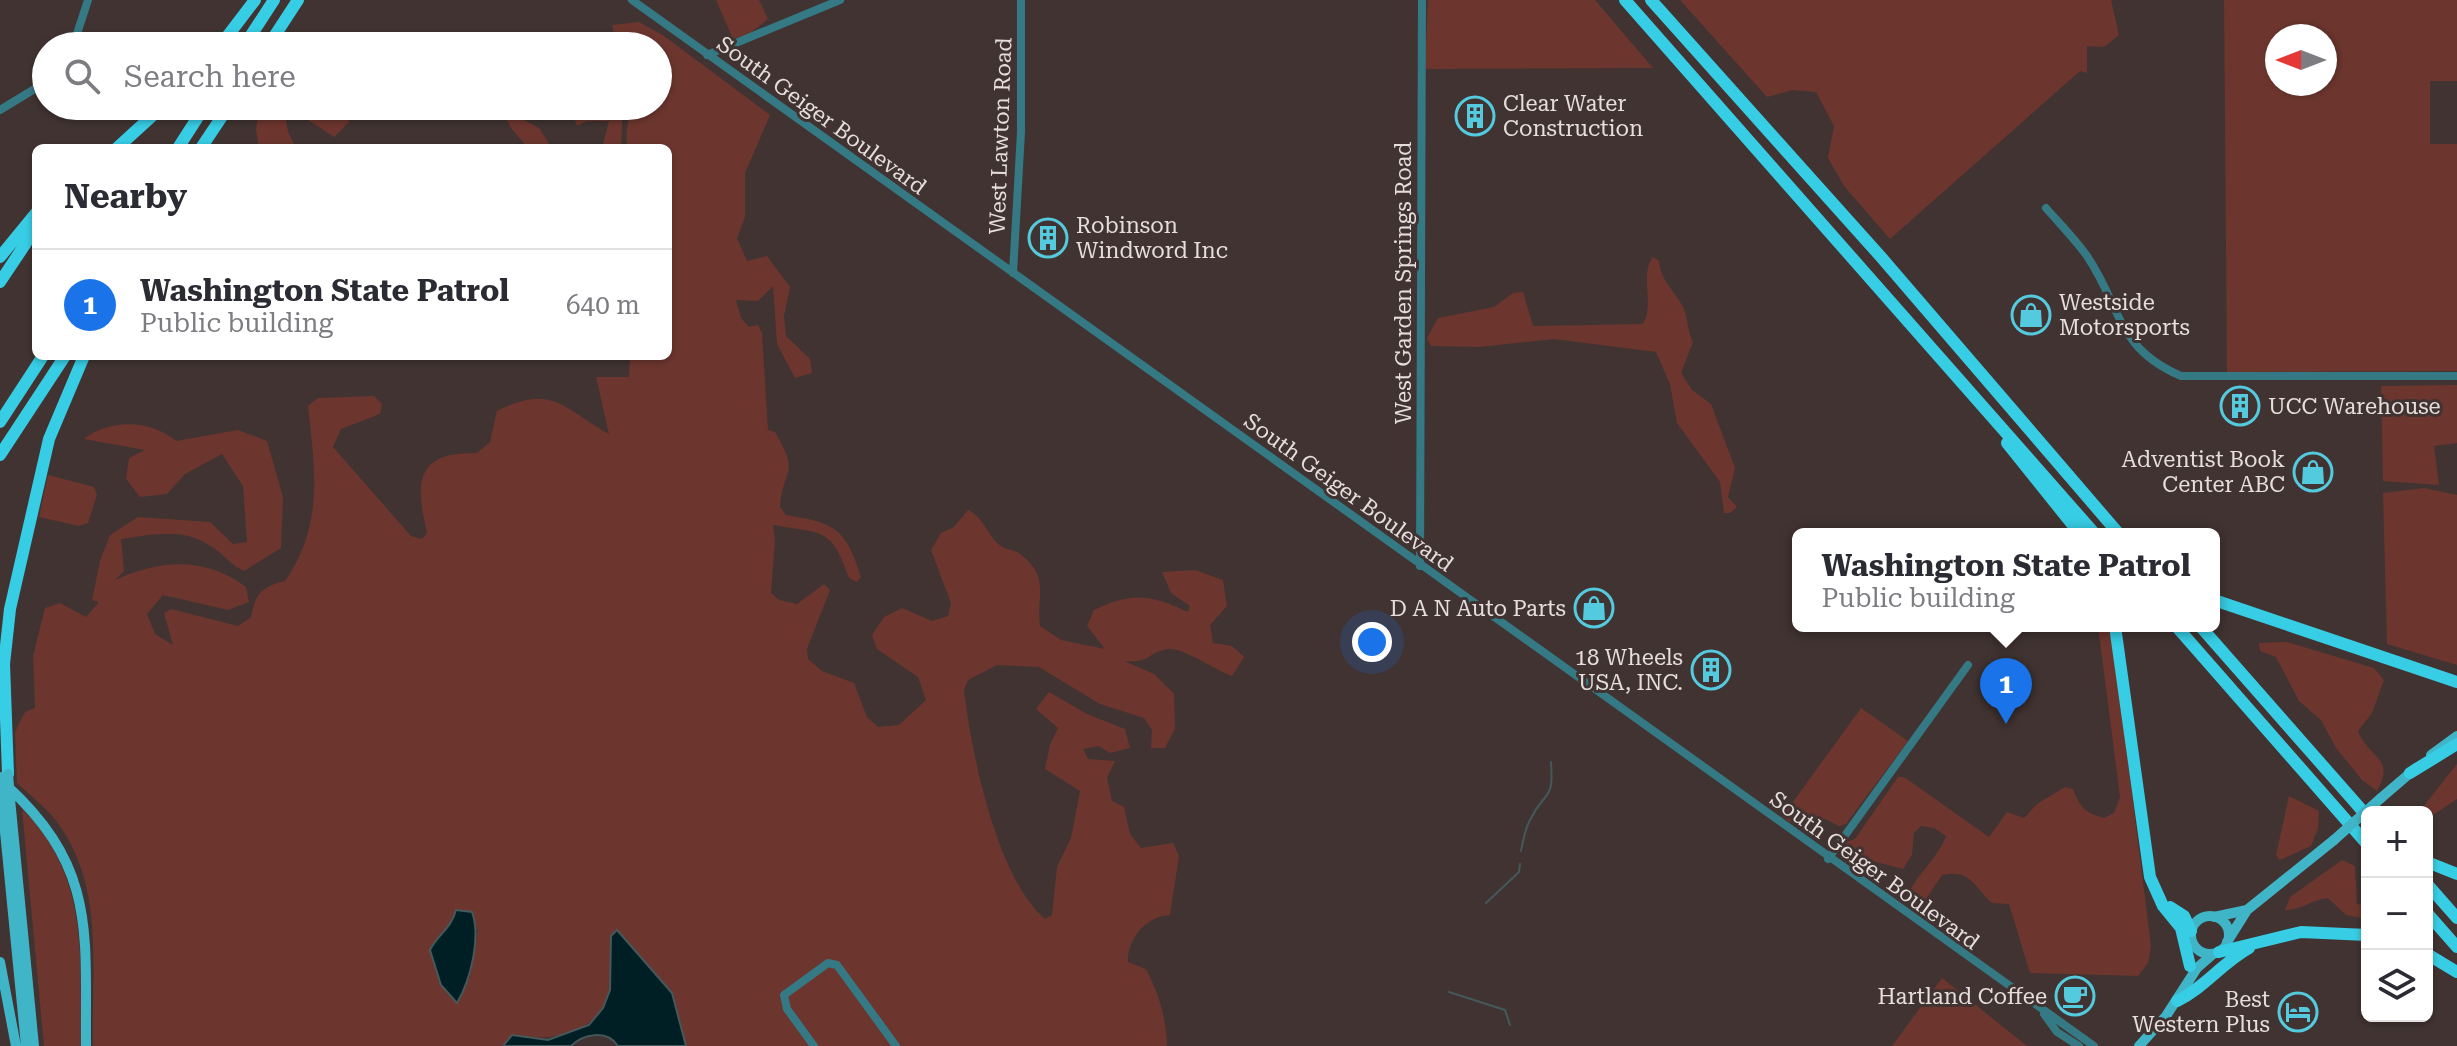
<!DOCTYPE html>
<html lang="en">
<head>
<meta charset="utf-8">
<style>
	:root { --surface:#fff; --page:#f2f2f3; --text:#2b2b33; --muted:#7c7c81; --line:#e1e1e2; --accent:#1a73e8 }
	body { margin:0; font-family:"Roboto Serif",serif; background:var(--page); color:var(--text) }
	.controls { position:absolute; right:24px; bottom:24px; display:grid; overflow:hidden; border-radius:12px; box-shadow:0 2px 6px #0004 }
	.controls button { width:72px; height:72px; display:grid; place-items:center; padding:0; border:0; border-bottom:2px solid var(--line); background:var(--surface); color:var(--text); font:40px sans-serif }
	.compass { position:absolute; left:2265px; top:24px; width:72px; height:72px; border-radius:50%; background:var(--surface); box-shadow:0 2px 6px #0004; rotate:270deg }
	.you { position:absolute; left:1372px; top:642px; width:28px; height:28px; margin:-20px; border:6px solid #fff; border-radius:50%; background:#1a73e8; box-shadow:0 0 0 12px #1a73e833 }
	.badge { display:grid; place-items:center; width:52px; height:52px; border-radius:50%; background:var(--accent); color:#fff; font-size:26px; font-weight:700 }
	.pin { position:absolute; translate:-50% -66px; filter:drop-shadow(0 2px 4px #0008) }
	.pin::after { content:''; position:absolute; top:42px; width:28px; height:24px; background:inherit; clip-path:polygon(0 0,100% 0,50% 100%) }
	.popup { position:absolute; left:1792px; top:528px; width:428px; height:104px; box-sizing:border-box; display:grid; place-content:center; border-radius:12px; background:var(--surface); filter:drop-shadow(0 2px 6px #0005); font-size:26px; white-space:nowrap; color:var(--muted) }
	.popup b { font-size:30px; color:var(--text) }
	.popup::after { content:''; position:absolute; left:50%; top:100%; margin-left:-16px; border:16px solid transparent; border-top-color:var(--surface) }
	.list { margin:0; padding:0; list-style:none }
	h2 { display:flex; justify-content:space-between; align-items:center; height:104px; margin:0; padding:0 32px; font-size:34px }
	h2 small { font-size:26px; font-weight:400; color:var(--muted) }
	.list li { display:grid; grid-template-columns:52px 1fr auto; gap:24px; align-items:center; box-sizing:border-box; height:112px; padding:0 32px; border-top:2px solid var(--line) }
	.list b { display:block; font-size:30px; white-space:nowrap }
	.list p { margin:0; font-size:26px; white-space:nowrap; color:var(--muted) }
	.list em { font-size:26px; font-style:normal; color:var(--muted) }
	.icon { flex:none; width:44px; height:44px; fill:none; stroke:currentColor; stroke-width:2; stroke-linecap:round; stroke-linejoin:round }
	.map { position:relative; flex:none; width:2457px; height:1046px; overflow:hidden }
	.search { position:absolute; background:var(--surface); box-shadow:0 2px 6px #0004; left:32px; top:32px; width:640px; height:88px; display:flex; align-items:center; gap:20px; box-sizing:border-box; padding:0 28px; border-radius:44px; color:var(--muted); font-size:30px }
	.panel { position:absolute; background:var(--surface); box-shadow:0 2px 6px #0004; left:32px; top:144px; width:640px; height:216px; border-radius:12px }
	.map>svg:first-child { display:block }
	.green { fill:#6c362e; fill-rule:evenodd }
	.water { fill:#001f24; stroke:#45585c; stroke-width:2 }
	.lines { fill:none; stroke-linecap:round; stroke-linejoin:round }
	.stream { stroke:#45585c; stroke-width:2 }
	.minor { stroke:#357984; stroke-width:8 }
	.major { stroke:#40b5c7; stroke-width:10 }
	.highway { stroke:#37cde4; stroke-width:12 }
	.major-bridge { stroke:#40b5c7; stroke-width:10 }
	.labels { text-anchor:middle; stroke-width:6; stroke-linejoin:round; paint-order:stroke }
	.poi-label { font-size:22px; fill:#e6dedd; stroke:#403331; text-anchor:end }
	.street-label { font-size:22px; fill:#e6dedd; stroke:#403331 }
</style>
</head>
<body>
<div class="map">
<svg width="2457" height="1046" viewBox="0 0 2457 1046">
	<rect width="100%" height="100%" fill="#403331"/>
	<!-- green -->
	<path class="green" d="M716,0H759L768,19L749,34L733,39Z
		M1428,0H1595L1653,68L1425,69Z
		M1680,0H2111L2119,35L2104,47L2087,46V73L2080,71L1890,239L1844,186L1828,158L1834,126L1816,92L1793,90L1767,97Z
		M2224,0H2457V81H2430V144H2457V371L2227,372ZM2277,36H2325V84H2277Z
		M639,22L664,36L770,115L745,173V217L737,238L747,261L767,256L790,287L784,316L786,336L810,359L812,373L795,378L777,344L773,286L758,301L736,300L741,318L749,327L758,325L762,333L768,430L775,432C801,477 783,466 780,507L786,515C835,523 846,528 861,577L857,582L849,578C831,526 823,534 773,525L775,540L771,593L779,600L797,604L824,584L830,590L807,649L808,659L822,671L854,683L867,717L878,727L899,725L926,700L918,677L877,649L872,635L884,617L902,608L932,621L948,616L951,603L931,550L941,533L954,527L968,510C985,518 987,536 1001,546C1007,550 1014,550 1019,553C1051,577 1036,594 1040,626L1061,640L1105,649L1087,626L1094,610C1132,592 1150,594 1188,612L1190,606L1171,593L1162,572L1195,570L1223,580L1227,606L1210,625L1213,643L1232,646L1244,657L1232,676C1215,670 1181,646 1167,649C1146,654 1151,663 1124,661L1154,674L1174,694L1175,728L1165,748H1151L1152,730L1144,718L1100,704L1039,667L997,665L968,680L964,690C971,751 997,879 1045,919L1052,915L1057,867L1071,838L1080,791L1045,769L1050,745L1058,728L1036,709L1049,692L1087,714L1125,729L1130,748L1110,753L1099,746L1083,749L1088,759L1115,761L1107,778L1112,801L1124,807L1130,834L1141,848L1173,843L1179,856L1170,915C1146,916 1127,939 1128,962L1146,969C1159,995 1166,1016 1167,1046H686L672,993L617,930L611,936C611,953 614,976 609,992C597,1036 550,1042 512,1035L503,1046H93C91,971 105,891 60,826C49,810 31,796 17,783L15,732L25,712L35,708L33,656L45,608L60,603L86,617L99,602L92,600L100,561L110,535L138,517L210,522L233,544L247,542L243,486L222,454L185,474L167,494L140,497L126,479L129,458L145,450L84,439C110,418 152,420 176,441L238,430L267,441L283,497L281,548L244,571C228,563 223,553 209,545C182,527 150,535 121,539L124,571L115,580C160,560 204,556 246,587L249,602L228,610L163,595L147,614L155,634L173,645L164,613L171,609L238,626L251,617C256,593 261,587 285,581C324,525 315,470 308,406L318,398L374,396L382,404L380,414L341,429L333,447L411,536L422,539L427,533C415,482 415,452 477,453L490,442L497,411C552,383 563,408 609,434L596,377H629L630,356H668V148H627C626,132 627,121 632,106H658V46H617L612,25ZM453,922L478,930L471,956L470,978L442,985L433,963L435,940L446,934Z
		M259,106H284L288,132L296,148H259L256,130Z
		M287,106H340L349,122L334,137Z
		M500,106H509V112L539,128L552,148H528L511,128Z
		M570,106H623L621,148H602L609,121H587L577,126Z
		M1653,257L1659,261C1661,281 1673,289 1682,305C1688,315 1687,330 1693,342L1681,373L1692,390L1711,404L1735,468L1728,497L1737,507L1730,513H1724L1720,482L1677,423L1670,384L1656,352L1554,339L1479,347L1431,346L1427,338L1438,318L1494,307L1513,293L1523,292L1533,326L1643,324C1655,303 1639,275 1653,257Z
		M2457,385V443L2434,446L2439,485L2383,481L2381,386Z
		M48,475L94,487L97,495L88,523L79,526L39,517Z
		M2424,488L2457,495V665L2387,644L2383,493Z
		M2098,626H2110L2113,641L2151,946L2148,963L2138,976L2030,973L2009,904L1992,903C1973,886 1971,869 1942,875L1920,908H1910L1906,899C1915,875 1937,860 1946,836L1934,828L1921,826L1914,833L1912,855L1903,869L1846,854V842L1855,839L1898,777H1904L1989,837L2007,812L2024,818L2037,804L2065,787L2073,789C2080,807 2085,813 2104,818L2114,813L2120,797Z
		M2287,642L2374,668L2384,680L2372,713L2358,731C2369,759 2396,757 2377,791L2362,780L2336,748L2321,720L2299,701L2276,657L2260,651L2259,643Z
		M1861,708L1908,741L1846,824L1839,826L1825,819L1800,828L1782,817Z
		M2457,764V799L2433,815L2423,807Z
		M2289,796L2319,811L2318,828L2311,846L2280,860L2276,855Z
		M22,809C90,877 80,956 81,1046H44Z
		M2342,860L2355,866L2357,904L2367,906V919L2346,915L2328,898C2311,900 2302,910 2285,910L2290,897Z
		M1942,978L2027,1046H1892Z"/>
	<!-- water -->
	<path class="water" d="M456,910L472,912C481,937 471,979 457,1003L441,985L430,950C438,934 451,929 456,910Z
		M617,930L672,993L686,1046H618C607,1029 583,1034 571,1046H503L512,1035L548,1040L589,1025L603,1008L610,990L611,936Z"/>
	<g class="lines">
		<!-- stream -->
		<path class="stream" d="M1521,851C1523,841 1525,829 1530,820C1545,789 1554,803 1551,762
			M1486,903L1519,872L1520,864
			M1449,992L1505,1010L1510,1025"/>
		<!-- minor -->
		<path class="minor" d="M632,0L2094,1046
			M73,46L88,0
			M707,55L840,0
			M0,110L46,82
			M2046,208C2059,223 2075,239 2087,256C2122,308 2116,348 2181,376H2457
			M1013,273L1021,132V0
			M1420,566L1422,0
			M1828,859L1968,665
			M2044,1014L2057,1032L2079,1046
			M814,1046L787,1009L784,995L828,963L837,965L896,1046"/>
		<!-- major -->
		<path class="major" d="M2431,755L2457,736
			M6,785C97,868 85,933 86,1046
			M1,791L26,1046
			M2381,798L2416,768
			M10,799L34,1046
			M2191 935a19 19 0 1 1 38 0a19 19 0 1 1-38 0Z
			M2214,917L2247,910L2334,840
			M2227,942L2247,910
			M0,962L16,1046
			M2139,1046L2166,1016L2197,968L2213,954"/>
		<!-- highway -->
		<path class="highway" d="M1625,0L2095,534
			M1651,0L1881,257L2119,534
			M220,46L255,0
			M244,46L274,0
			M268,46L298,0
			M117,148L163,106
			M178,148L205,106
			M201,148L229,106
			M0,257L36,213
			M0,282L36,228
			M0,422L43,356
			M2007,443L2080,534
			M0,455L65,356
			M2214,600L2457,682
			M2115,626L2150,877L2163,906L2181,928L2190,966
			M2176,626L2367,844
			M2200,626L2367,816
			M2410,773L2457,744
			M8,774L4,664L10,609L49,439L84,356
			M2427,862L2457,874
			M2427,884L2457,918
			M2170,907L2184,916L2191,931
			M2427,913L2457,947
			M2219,952L2301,932L2367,935
			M2427,954L2457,972
			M2177,1001C2204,988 2222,963 2249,948"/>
		<!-- major-bridge -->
		<path class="major-bridge" d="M8,774L10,799
			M0,777L1,791
			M2334,840L2381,798"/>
	</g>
	<!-- icons -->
	<defs>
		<g id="building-ring" transform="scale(2)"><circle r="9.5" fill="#403331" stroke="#54cade" stroke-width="1.5"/><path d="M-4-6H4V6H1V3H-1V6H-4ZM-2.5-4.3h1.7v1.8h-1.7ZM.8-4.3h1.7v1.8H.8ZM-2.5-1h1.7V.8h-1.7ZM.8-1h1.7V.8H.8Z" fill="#54cade"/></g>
		<g id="shop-ring" transform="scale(2)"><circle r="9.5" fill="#403331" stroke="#54cade" stroke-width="1.5"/><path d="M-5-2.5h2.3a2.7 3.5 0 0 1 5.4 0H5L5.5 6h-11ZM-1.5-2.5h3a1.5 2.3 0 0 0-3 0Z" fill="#54cade"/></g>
		<g id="cafe-ring" transform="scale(2)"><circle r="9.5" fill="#403331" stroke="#54cade" stroke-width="1.5"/><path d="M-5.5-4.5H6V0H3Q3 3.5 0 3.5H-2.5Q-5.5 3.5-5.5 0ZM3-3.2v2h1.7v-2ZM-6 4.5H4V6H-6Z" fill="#54cade"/></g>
		<g id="hotel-ring" transform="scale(2)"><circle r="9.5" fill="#403331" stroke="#54cade" stroke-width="1.5"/><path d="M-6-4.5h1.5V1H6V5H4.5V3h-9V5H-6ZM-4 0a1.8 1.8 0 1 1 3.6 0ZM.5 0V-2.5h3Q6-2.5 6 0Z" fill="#54cade"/></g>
	</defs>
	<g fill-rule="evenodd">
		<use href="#building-ring" x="1475" y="116"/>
		<use href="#building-ring" x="1048" y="238"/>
		<use href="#shop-ring" x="2031" y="315"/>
		<use href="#building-ring" x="2240" y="406"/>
		<use href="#shop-ring" x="2313" y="472"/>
		<use href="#shop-ring" x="1594" y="608"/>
		<use href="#building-ring" x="1711" y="670"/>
		<use href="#cafe-ring" x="2075" y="996"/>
		<use href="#hotel-ring" x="2298" y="1012"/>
	</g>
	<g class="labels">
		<!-- poi labels -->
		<g class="poi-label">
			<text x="1503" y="111" text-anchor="start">Clear Water<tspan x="1503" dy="25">Construction</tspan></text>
			<text x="1076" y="233" text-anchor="start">Robinson<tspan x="1076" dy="25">Windword Inc</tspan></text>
			<text x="2059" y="310" text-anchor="start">Westside<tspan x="2059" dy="25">Motorsports</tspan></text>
			<text x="2268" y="414" text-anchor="start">UCC Warehouse</text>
			<text x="2285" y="467">Adventist Book<tspan x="2285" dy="25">Center ABC</tspan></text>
			<text x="1566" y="616">D A N Auto Parts</text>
			<text x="1683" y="665">18 Wheels<tspan x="1683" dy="25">USA, INC.</tspan></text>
			<text x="2047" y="1004">Hartland Coffee</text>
			<text x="2270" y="1007">Best<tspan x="2270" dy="25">Western Plus</tspan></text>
		</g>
		<!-- street labels -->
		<g class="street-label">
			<text transform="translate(822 115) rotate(36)" y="8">South Geiger Boulevard</text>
			<text transform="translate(1000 136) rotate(-88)" y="8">West Lawton Road</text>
			<text transform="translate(1403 283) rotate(-90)" y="8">West Garden Springs Road</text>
			<text transform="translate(1349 492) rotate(36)" y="8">South Geiger Boulevard</text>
			<text transform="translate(1875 870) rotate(36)" y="8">South Geiger Boulevard</text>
		</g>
	</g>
</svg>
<div class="controls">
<button>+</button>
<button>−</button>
<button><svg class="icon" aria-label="layers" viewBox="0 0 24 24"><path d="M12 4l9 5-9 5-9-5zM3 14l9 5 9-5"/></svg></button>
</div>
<svg class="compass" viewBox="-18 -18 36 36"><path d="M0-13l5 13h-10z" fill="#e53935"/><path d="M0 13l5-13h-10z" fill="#7c7c81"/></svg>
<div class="you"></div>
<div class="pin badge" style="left:2006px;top:724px">1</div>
<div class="popup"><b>Washington State Patrol</b>Public building</div>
<div class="search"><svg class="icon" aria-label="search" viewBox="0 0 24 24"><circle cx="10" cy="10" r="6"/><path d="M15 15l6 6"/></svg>Search here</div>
<section class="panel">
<h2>Nearby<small></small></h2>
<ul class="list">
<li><span class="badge">1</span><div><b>Washington State Patrol</b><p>Public building</p></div><em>640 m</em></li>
</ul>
</section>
</div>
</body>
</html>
